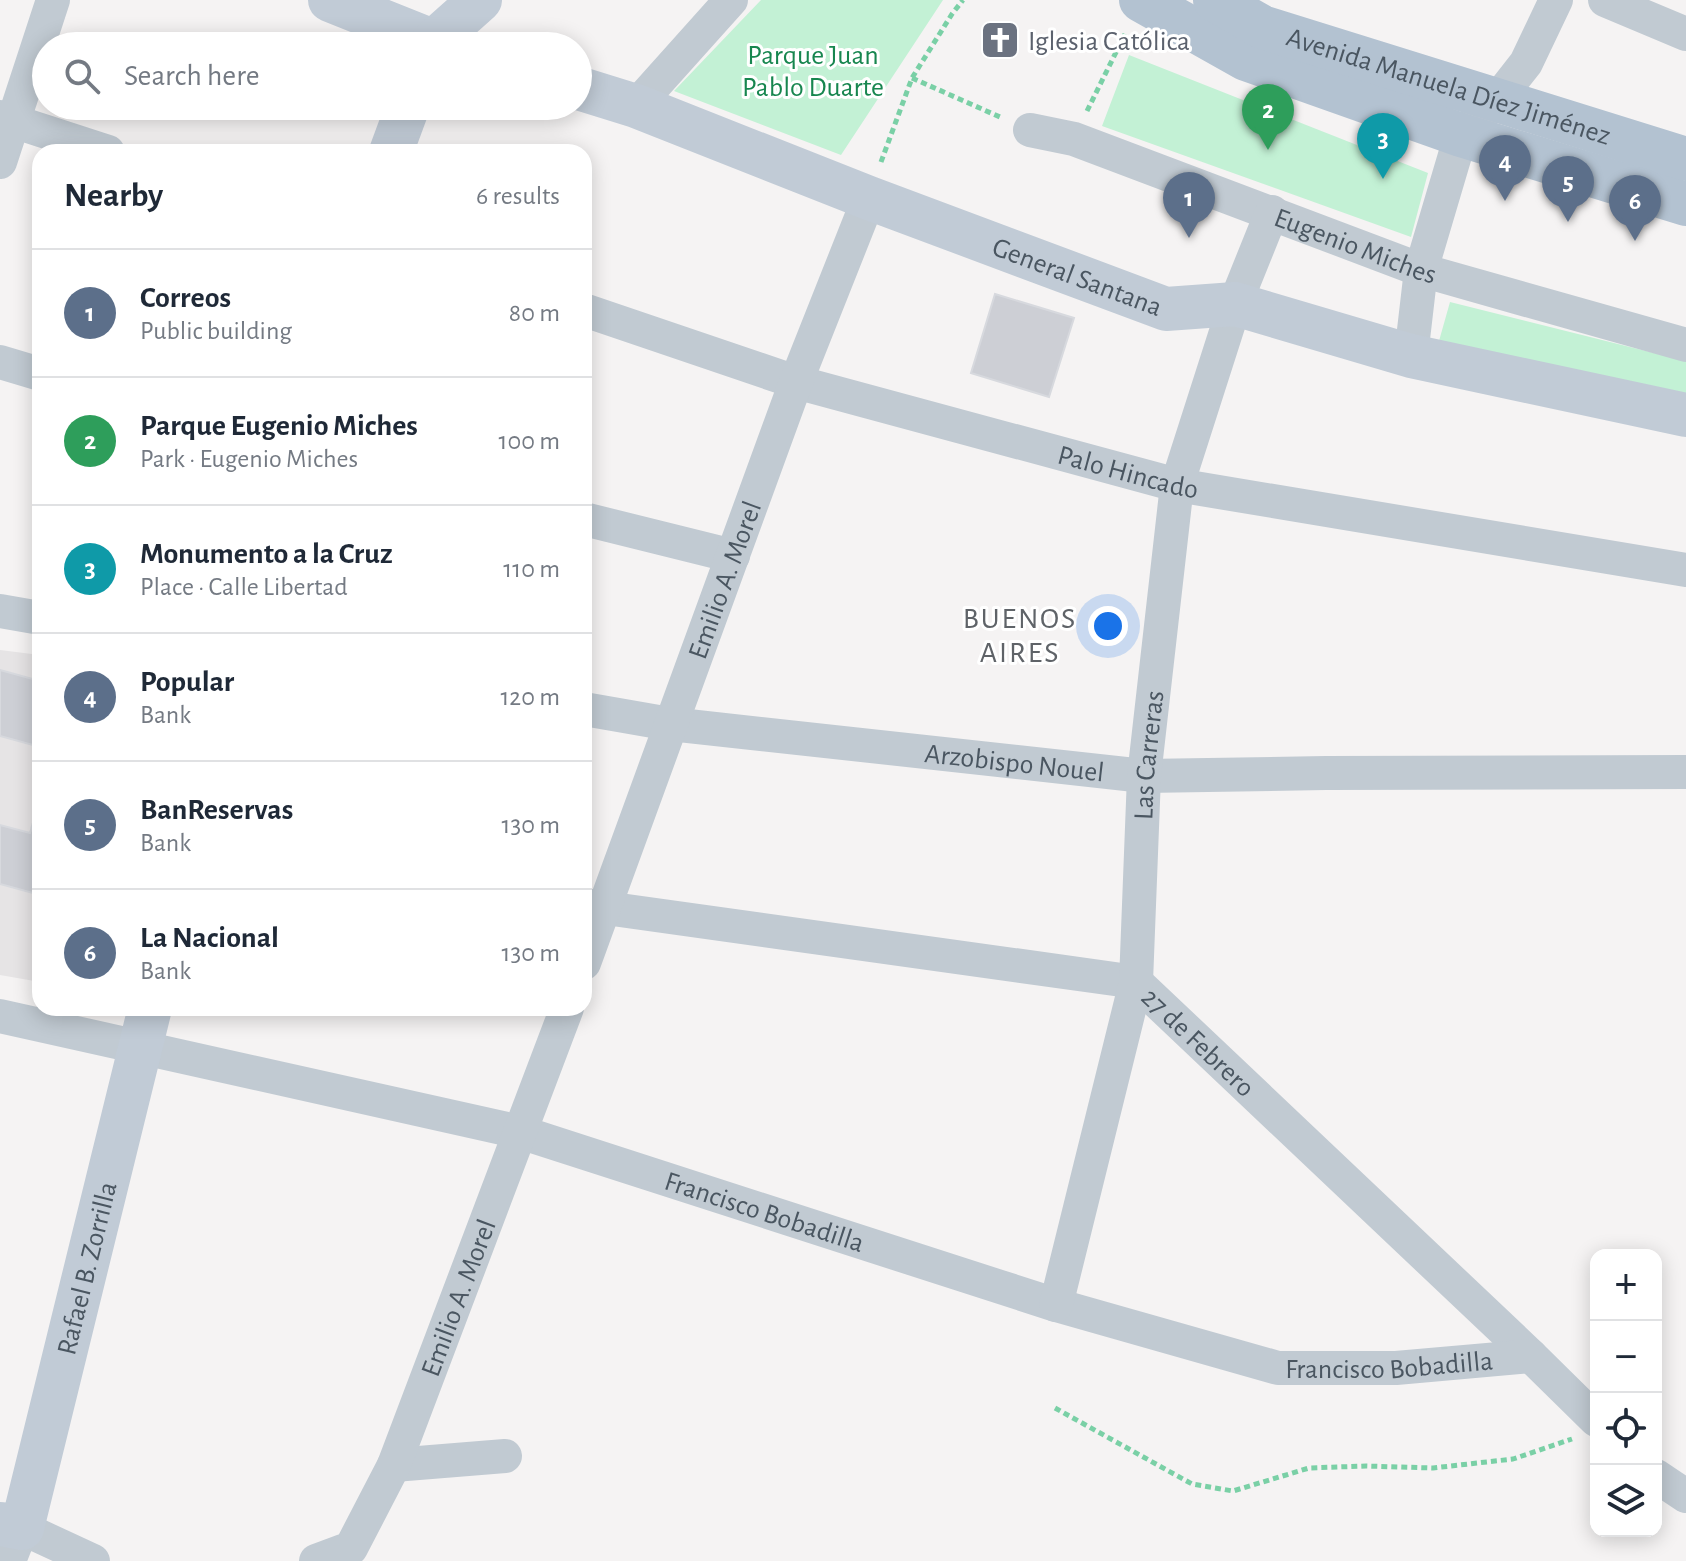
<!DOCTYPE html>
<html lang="en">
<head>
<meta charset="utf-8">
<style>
	:root { --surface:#fff; --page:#f2f2f3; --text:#1f2937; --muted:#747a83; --line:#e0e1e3; --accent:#db2777 }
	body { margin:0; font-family:"Alegreya Sans",sans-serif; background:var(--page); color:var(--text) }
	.controls { position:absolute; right:24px; bottom:24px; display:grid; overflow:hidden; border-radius:16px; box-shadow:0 4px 20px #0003 }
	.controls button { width:72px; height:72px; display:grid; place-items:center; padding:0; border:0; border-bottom:2px solid var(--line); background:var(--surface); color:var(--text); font:40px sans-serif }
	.you { position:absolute; left:1108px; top:626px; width:28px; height:28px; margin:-20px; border:6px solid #fff; border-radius:50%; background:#1a73e8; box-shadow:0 0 0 12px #1a73e833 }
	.badge { display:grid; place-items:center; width:52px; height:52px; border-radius:50%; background:var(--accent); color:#fff; font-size:26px; font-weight:700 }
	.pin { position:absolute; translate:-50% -66px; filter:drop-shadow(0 2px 4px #0008) }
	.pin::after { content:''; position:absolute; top:42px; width:28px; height:24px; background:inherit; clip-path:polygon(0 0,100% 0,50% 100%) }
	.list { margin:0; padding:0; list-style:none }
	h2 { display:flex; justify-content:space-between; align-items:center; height:104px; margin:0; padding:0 32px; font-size:34px }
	h2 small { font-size:26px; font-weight:400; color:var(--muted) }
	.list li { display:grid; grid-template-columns:52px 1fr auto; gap:24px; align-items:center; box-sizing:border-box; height:128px; padding:0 32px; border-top:2px solid var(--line) }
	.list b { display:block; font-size:30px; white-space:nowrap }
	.list p { margin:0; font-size:26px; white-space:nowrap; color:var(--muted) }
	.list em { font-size:26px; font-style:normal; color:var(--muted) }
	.icon { flex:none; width:44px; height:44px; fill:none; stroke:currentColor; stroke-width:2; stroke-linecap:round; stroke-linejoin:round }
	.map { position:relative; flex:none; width:1686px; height:1561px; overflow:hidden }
	.search { position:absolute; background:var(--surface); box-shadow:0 4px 20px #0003; left:32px; top:32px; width:560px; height:88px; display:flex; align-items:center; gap:20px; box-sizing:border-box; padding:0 28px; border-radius:44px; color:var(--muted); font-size:30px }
	.panel { position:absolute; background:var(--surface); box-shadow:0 4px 20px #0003; left:32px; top:144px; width:560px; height:872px; border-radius:24px }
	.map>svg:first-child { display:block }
	.education { fill:#e6e4e5 }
	.green { fill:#c3f1d5 }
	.building { fill:#cdcfd5; stroke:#d7d9de; stroke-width:2 }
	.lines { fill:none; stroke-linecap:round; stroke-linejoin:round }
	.path { stroke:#7ad0a6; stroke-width:5; stroke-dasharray:6 4; stroke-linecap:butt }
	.street { stroke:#c1cad2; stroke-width:34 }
	.secondary { stroke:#c1cbd6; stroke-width:44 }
	.primary { stroke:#b3c2d1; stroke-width:44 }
	.labels { text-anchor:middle; stroke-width:6; stroke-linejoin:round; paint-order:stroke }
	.worship-label { font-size:28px; fill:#5b616d; stroke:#fff; text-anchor:start }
	.park-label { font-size:28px; fill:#17864f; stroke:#fff }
	.street-label { font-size:28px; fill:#4a5661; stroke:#fff }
	.neighbourhood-label { font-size:30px; letter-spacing:2px; fill:#5f6368; stroke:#fff }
</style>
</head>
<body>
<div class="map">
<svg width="1686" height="1561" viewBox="0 0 1686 1561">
	<rect width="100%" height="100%" fill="#f5f3f3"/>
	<!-- education -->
	<path class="education" d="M0,650L40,655V982L0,975Z"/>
	<!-- green -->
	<path class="green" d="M761,0H943L841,155L674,91Z
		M1129,55L1428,173L1411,237L1102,126Z
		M1450,302L1686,361V403L1439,341Z"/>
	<!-- building -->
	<path class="building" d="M995,294L1074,318L1049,397L971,373Z
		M0,670L40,681V747L0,736Z
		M40,798V895L0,884V825L30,833Z"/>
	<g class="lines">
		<!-- path -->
		<path class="path" d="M912,78L1000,117
			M1087,111L1125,34
			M881,162L912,78L952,14L963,0
			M1055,1408L1192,1484L1233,1491L1309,1468L1366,1466L1433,1468L1513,1459L1572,1439"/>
		<!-- street -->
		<g class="street">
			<path d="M1605,0L1686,34"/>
			<path d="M636,106L731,0"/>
			<path d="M0,117L108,152"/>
			<path id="s1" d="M1030,130L1074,139L1421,270L1686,345"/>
			<path d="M0,162L53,0"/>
			<path id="s2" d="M584,310L796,382L1177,485L1686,570"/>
			<path d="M1411,356L1421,270L1461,135L1497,100L1526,63L1556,0"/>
			<path d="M0,362L40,374"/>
			<path d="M584,519L733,556"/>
			<path d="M0,611L40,618"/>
			<path id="s3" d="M584,709L670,724L1144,776L1326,773L1686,772"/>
			<path id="s4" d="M584,905L1136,982L1531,1356L1596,1420"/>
			<path id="s5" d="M584,963L796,382L869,198"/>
			<path id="s6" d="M0,1016L520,1132L1056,1305L1278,1368H1396L1531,1356"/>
			<path id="s7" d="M1056,1305L1136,982L1144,776L1177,485L1235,304L1272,212"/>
			<path d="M394,1465L505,1456"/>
			<path d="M1656,1476L1686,1496"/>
			<path d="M9,1561L22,1528L93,1561"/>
			<path id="s8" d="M316,1561L351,1548L394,1465L567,1008"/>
		</g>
		<!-- secondary -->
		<g class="secondary">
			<path d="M330,0L445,46"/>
			<path d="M432,46L433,42L480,0"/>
			<path id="s9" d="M578,88L636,106L869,198L1166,309L1235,304L1411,356L1686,415"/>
			<path d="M391,152L408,106"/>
			<path id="s10" d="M0,1524L22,1528L150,1008"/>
		</g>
		<!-- primary -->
		<g class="primary">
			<path d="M1141,0L1246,59L1461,135L1686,204"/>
			<path id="s11" d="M1215,0L1262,27L1686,159"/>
		</g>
	</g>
	<!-- icons -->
	<defs>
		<g id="church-square" transform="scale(2)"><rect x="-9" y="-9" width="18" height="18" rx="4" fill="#6b7280" stroke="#fff"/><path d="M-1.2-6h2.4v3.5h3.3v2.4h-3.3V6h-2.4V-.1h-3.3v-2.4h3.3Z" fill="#fff"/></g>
	</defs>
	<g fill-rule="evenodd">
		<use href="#church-square" x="1000" y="40"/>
	</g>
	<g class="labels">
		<!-- worship labels -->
		<g class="worship-label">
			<text x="1028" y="50">Iglesia Católica</text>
		</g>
		<!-- park labels -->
		<g class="park-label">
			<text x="813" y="64">Parque Juan<tspan x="813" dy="32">Pablo Duarte</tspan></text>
		</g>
		<!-- street labels -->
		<g class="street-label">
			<text dy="10" stroke="none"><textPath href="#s11" startOffset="250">Avenida Manuela Díez Jiménez</textPath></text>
			<text dy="10" stroke="none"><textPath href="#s1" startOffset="346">Eugenio Miches</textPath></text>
			<text dy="10" stroke="none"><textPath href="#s9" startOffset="534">General Santana</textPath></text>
			<text dy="10" stroke="none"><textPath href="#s2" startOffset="568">Palo Hincado</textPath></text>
			<text dy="10" stroke="none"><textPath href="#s5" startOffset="408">Emilio A. Morel</textPath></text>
			<text dy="10" stroke="none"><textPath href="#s7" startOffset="560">Las Carreras</textPath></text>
			<text dy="10" stroke="none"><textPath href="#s3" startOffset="434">Arzobispo Nouel</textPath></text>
			<text dy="10" stroke="none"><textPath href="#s4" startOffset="644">27 de Febrero</textPath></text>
			<text dy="10" stroke="none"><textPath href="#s6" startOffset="790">Francisco Bobadilla</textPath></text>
			<text dy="10" stroke="none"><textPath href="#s10" startOffset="290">Rafael B. Zorrilla</textPath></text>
			<text dy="10" stroke="none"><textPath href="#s8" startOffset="310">Emilio A. Morel</textPath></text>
			<text dy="10" stroke="none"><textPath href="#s6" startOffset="1438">Francisco Bobadilla</textPath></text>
		</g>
		<!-- neighbourhood labels -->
		<g class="neighbourhood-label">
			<text x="1020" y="628">BUENOS<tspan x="1020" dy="34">AIRES</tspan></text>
		</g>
	</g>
</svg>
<div class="controls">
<button>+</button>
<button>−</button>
<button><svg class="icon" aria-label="locate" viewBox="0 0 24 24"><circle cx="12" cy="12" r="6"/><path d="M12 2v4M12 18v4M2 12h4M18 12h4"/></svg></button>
<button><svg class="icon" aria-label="layers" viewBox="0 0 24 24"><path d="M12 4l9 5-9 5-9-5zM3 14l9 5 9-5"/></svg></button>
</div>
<div class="you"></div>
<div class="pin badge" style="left:1189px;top:238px;background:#5c6f8a">1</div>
<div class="pin badge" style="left:1268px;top:150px;background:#2e9e5b">2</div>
<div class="pin badge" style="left:1383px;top:179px;background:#0f9aa8">3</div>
<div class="pin badge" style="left:1505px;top:201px;background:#5c6f8a">4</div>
<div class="pin badge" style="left:1568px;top:222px;background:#5c6f8a">5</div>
<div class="pin badge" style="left:1635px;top:241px;background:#5c6f8a">6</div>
<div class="search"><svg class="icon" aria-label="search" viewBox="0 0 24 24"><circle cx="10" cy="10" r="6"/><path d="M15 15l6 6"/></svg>Search here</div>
<section class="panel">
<h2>Nearby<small>6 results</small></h2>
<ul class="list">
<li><span class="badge" style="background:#5c6f8a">1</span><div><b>Correos</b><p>Public building</p></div><em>80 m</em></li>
<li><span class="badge" style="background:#2e9e5b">2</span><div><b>Parque Eugenio Miches</b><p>Park · Eugenio Miches</p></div><em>100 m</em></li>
<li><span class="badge" style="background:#0f9aa8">3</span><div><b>Monumento a la Cruz</b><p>Place · Calle Libertad</p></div><em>110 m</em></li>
<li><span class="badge" style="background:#5c6f8a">4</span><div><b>Popular</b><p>Bank</p></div><em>120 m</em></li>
<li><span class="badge" style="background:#5c6f8a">5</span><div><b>BanReservas</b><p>Bank</p></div><em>130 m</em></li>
<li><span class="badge" style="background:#5c6f8a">6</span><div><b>La Nacional</b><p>Bank</p></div><em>130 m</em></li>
</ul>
</section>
</div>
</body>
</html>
